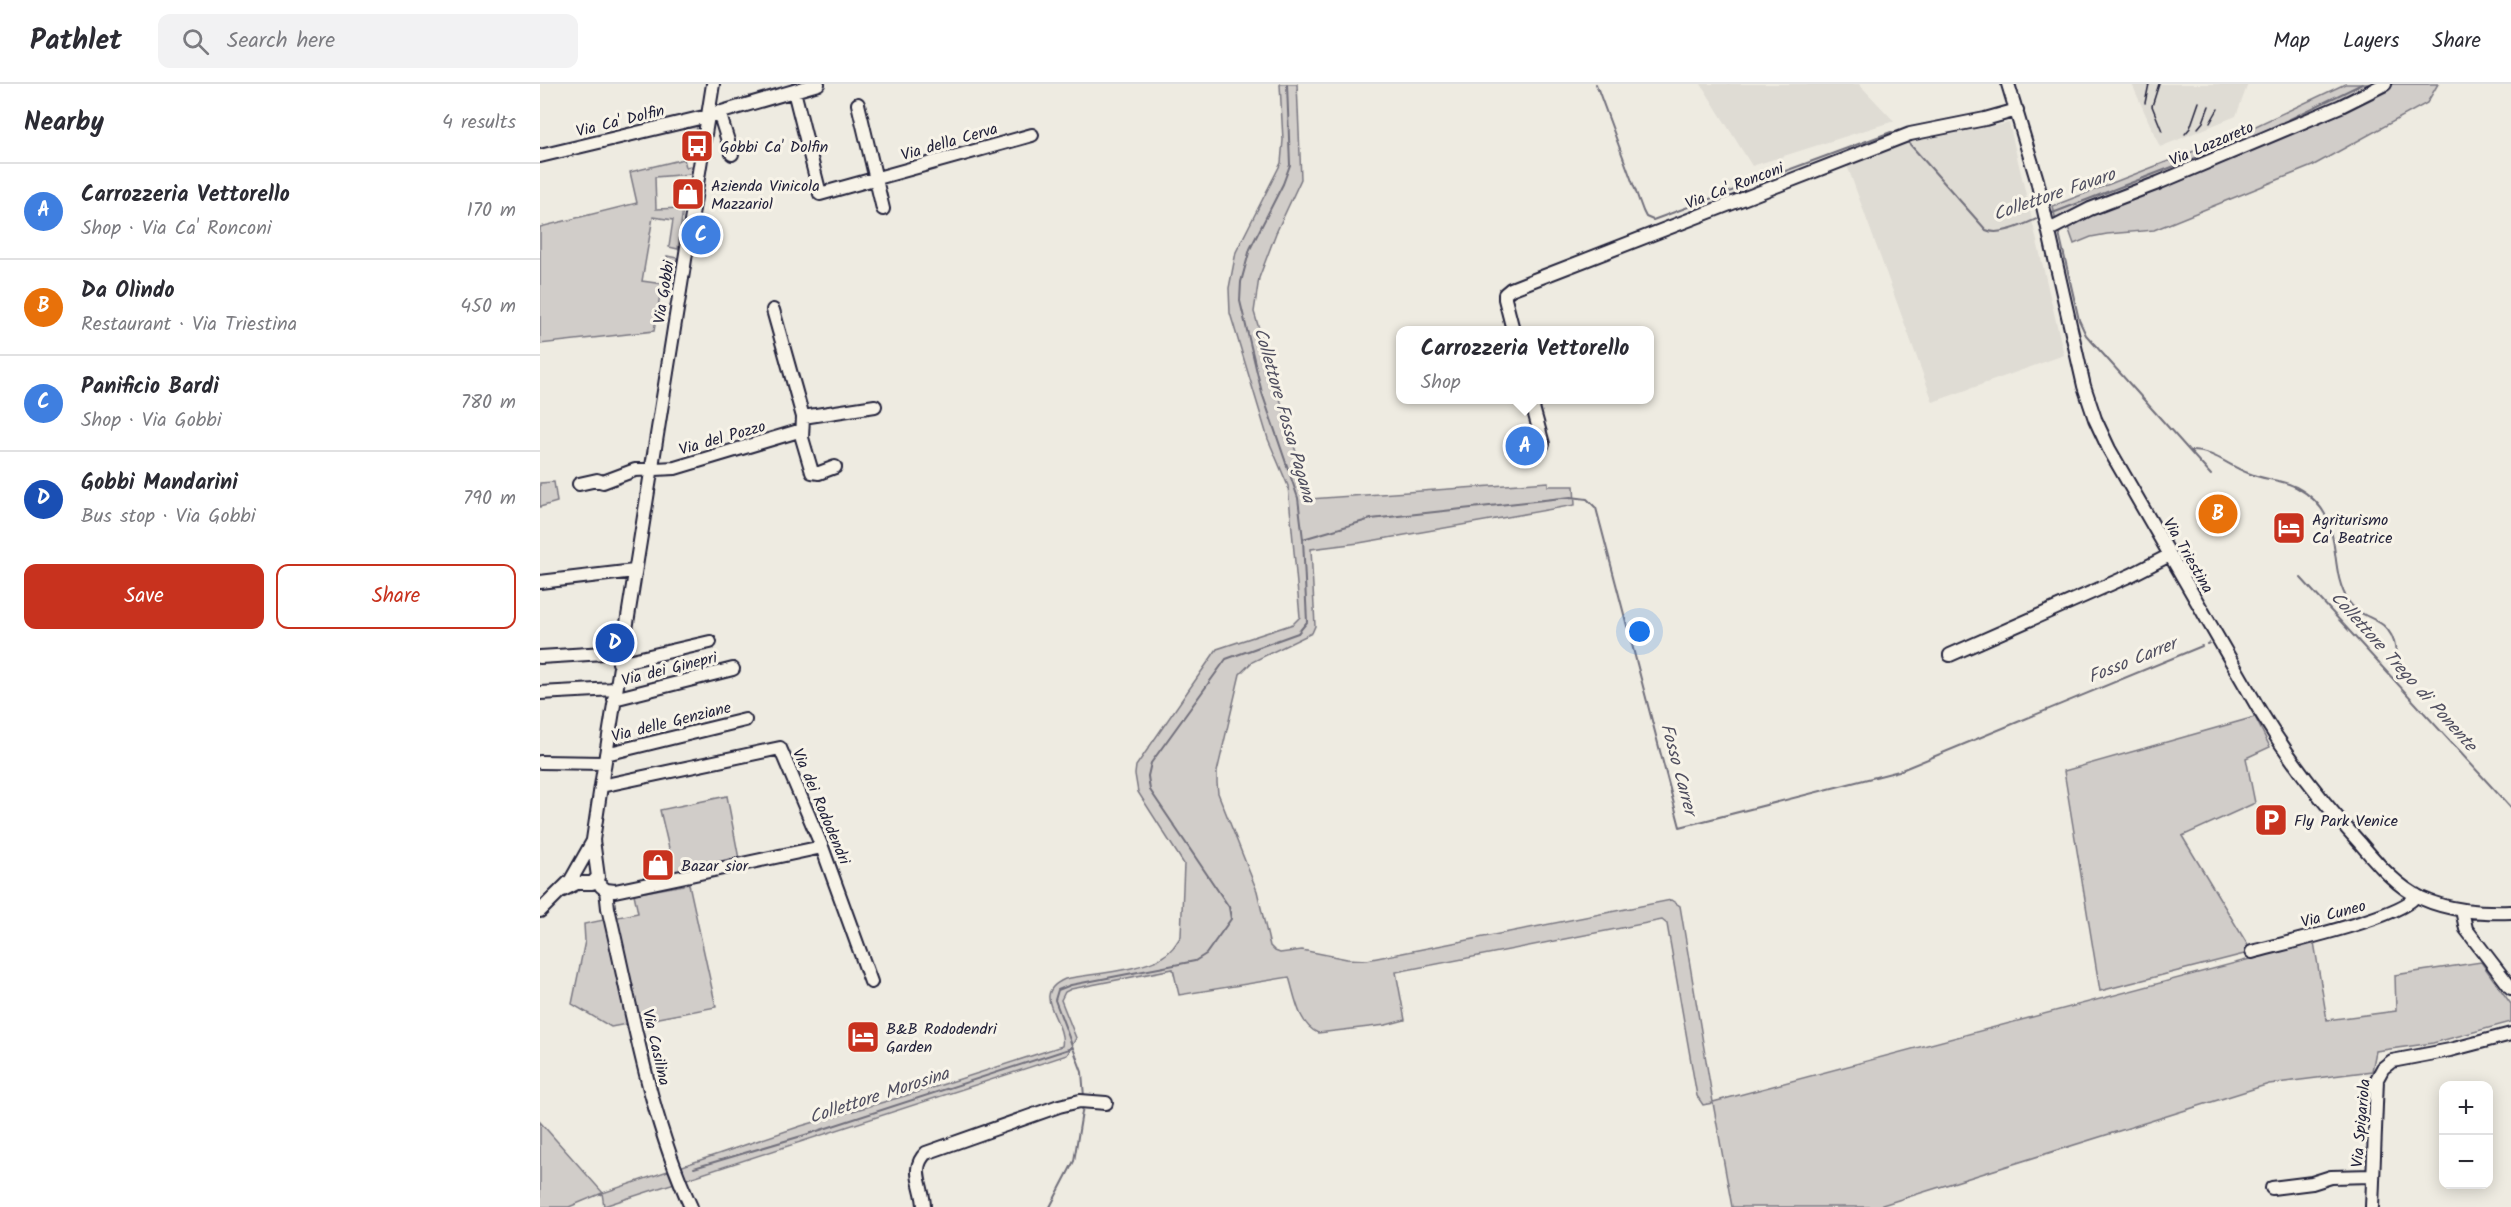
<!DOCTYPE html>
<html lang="en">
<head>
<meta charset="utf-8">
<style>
	:root { --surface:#fff; --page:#f2f2f3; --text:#2b2b33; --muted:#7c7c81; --line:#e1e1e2; --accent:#c8321e }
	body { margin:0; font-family:Kalam,sans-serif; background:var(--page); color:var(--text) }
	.controls { position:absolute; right:18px; bottom:18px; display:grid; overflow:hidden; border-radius:12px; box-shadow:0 3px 15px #0003 }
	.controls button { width:54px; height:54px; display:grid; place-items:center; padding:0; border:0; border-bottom:2px solid var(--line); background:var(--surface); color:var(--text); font:30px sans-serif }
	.you { position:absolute; left:1100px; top:548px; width:21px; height:21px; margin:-15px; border:4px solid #fff; border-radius:50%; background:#1a73e8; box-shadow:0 0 0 9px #1a73e833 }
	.badge { display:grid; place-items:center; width:39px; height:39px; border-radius:50%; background:var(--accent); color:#fff; font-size:20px; font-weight:700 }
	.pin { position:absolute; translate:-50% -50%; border:3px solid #fff; box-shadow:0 2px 6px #0006 }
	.popup { position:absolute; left:856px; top:242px; width:258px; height:78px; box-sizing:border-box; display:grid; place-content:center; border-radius:12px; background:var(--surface); filter:drop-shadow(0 2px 4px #0005); font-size:20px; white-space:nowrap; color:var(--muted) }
	.popup b { font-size:22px; color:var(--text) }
	.popup::after { content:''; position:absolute; left:50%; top:100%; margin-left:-12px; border:12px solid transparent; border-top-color:var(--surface) }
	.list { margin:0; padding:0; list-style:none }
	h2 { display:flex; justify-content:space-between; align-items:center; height:78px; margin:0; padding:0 24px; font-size:26px }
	h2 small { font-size:20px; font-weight:400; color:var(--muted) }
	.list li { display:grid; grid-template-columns:39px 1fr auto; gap:18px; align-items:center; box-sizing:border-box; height:96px; padding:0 24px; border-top:2px solid var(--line) }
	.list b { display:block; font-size:22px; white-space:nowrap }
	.list p { margin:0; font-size:20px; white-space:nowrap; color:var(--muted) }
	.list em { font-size:20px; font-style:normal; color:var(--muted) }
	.actions { display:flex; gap:12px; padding:18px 24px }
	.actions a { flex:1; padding:14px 0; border:2px solid var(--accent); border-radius:12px; text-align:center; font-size:21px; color:var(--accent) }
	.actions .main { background:var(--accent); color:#fff }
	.icon { flex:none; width:33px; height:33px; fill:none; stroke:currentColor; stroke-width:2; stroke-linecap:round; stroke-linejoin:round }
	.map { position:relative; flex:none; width:1971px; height:1123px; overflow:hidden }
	header { display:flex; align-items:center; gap:36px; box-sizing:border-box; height:84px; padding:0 30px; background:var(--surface); border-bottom:2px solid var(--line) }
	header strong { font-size:28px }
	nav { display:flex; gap:33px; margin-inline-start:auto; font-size:21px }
	.search { width:420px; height:54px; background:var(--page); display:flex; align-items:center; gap:15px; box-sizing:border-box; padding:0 21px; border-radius:12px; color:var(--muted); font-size:22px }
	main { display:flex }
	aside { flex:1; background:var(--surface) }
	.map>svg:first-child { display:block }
	.built { fill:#dfdcd4 }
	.green { fill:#d1cdc9; stroke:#7a7882; stroke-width:1.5 }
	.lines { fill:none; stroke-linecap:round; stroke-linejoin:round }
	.stream { stroke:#716f7b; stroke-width:2 }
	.minor-casing { stroke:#22223b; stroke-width:16 }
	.minor { stroke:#f7f3e8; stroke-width:12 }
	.tram { stroke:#22223b; stroke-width:1.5 }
	.labels { text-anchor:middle; stroke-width:6; stroke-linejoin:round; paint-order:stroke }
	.street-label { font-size:16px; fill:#22223b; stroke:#f7f3e8 }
	.poi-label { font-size:16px; fill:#22223b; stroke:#f7f3e8; text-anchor:start }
	.water-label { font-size:18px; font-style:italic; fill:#504f60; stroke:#f7f3e8 }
</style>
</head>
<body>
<header>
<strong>Pathlet</strong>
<div class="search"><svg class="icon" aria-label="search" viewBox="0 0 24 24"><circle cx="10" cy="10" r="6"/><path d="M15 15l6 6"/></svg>Search here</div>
<nav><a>Map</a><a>Layers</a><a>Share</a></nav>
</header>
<main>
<aside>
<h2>Nearby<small>4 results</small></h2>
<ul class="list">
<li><span class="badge" style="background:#3f7fe0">A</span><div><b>Carrozzeria Vettorello</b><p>Shop · Via Ca' Ronconi</p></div><em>170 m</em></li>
<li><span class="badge" style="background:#e8710a">B</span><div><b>Da Olindo</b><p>Restaurant · Via Triestina</p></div><em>450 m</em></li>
<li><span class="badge" style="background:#3f7fe0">C</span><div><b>Panificio Bardi</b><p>Shop · Via Gobbi</p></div><em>780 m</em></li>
<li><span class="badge" style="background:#1a4fb4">D</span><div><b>Gobbi Mandarini</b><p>Bus stop · Via Gobbi</p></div><em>790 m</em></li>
</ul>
<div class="actions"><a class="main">Save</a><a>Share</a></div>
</aside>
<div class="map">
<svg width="1971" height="1123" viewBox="0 0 1971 1123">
	<rect width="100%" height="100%" fill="#eeebe1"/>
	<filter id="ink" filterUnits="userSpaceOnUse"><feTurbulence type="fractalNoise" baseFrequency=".0167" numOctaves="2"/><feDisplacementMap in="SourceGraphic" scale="12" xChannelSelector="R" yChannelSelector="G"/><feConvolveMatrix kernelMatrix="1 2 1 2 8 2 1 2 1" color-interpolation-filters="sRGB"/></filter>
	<g filter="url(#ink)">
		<!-- built -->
		<path class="built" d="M1161,0H1319L1354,37L1212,82Z
			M1592,0H1708L1696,32L1620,63Z
			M1469,39L1524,271L1393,318L1307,81L1359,60Z"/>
		<!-- green -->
		<path class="green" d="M740,0H757L761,95L736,149L719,194L714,228L770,415L1008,398V402H1034L1035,421L819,459L771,465L775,542L772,549L712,578L700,590L677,688V699L678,709L717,807L730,862L735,867L740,869L762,866L807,875L827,876L1131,816L1140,822L1173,1018L1774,858L1787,936L1856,927L1855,891L1941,878L1971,920V938L1893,959L1836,967L1832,987L1729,1000L1336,1123H1192L1173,1019L1163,1021L1157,1012L1127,840L1122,836L856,888L865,936L846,941L778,949C758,940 755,912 749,893L639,911L633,885L531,905L525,908L521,916L536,954L527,971L64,1122L62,1109L29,1123H0V1038L63,1109L261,1042L392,1004L522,962C527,936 488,911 525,895C550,890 603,886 622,873C631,868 636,860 641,852L644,780L598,708L595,690L596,682L677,565L753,540L760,533L748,402L728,355L690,229L689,204L696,168L741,79L743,56Z
			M1805,0H1898L1887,19L1772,82L1614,146L1567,150L1551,153L1534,160L1528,143L1518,149L1513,122L1703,48Z
			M157,42L153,72L150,73L144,45Z
			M144,75L146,83L151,82V90L115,93L116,125L143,124L138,165L129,163L133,136L113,133L102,197L123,200L127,172L137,174L132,204H129L128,212L120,211L114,247L0,260V143L97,119L90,88Z
			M14,398L17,418L0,423V399Z
			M1715,633L1730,663L1706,674L1715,719L1642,752L1712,868L1560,907L1524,687Z
			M187,712L199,775L135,790L120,726Z
			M149,800L176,923L71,943L32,920L45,857L44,840L98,829L94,810Z"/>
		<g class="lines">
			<!-- stream -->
			<path class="stream" d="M1056,0L1103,127L1106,133L1113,136L1351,48L1358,49
				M1367,57L1446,146C1460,153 1487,139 1501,133
				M1510,130L1723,48L1822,0
				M1519,149L1539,236L1546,251L1671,391
				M1650,367C1673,366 1687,381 1708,389C1723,396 1741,395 1756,403C1810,432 1784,480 1809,518C1818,531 1831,532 1843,541C1859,554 1857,578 1856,596
				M763,455L831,435L1031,413L1047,415L1056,424L1140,743L1359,687L1662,562
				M1761,494L1971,724
				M1667,560L1669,559
				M544,1013L542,988L515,916L518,906L531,901L655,877L666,870L691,835L689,823L610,706L608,692L611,679L686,575L758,549L767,538L763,455L758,414L722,309L700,217L701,198L710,165L743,100L750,81L747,0
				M154,1084L265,1051L532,964
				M510,1123L534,1077L543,1022"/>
			<!-- minor casing -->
			<g class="minor-casing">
				<path id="minor" d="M1468,0L1497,96L1544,302L1555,335L1569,365L1720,627C1749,675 1782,718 1820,759C1838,780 1856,802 1881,814C1910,827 1940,829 1971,828
					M254,7L280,110L492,51
					M318,20L343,125
					M179,28L192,70
					M0,72L168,32L278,0
					M1509,146L1550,125L1618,99L1801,22L1845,0
					M233,226L263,333L262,354L272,388L279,389L295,383
					M973,246L965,215V210L971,205L1370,50L1445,35L1477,26
					M991,316L1003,360
					M263,333L335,322
					M39,400L57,396L63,398L95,386L135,384L262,346
					M0,498L94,487
					M1410,571L1591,491L1630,471
					M0,573L81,568
					M79,579L170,558
					M0,609L75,605
					M74,615L193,585
					M66,670L205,636
					M0,678L64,679
					M61,702L240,664L282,763L331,898
					M61,802L66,806L75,807L282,763
					M23,806L37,799H52L58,793L53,756L61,702L173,0
					M66,806L68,824C92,925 108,1029 151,1123
					M1922,826L1926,845L1971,904
					M0,827L31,796L53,757
					M1712,868C1740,860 1866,833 1876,811
					M1732,1104L1772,1099L1791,1093L1832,1092
					M384,1123C384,1103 369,1085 386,1069L519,1022L540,1017L566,1019
					M1832,1123L1837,995L1843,984L1852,977L1910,966L1971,950"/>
			</g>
			<!-- minor -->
			<use href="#minor" class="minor"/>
			<!-- tram -->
			<path class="tram" d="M1619,0L1612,22L1622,47
				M1605,19L1609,0
				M1670,39L1678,25
				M1658,44L1663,38L1669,22
				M1645,50L1650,44L1659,18"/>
		</g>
	</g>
	<!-- icons -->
	<defs>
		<g id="bus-square" transform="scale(1.725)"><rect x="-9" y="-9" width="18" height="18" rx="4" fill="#c8321e" stroke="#f7f3e8"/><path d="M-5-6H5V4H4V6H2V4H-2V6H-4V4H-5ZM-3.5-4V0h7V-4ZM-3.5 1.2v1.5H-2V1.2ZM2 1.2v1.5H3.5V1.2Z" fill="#fff"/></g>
		<g id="shop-square" transform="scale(1.725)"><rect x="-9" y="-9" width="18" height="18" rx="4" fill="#c8321e" stroke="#f7f3e8"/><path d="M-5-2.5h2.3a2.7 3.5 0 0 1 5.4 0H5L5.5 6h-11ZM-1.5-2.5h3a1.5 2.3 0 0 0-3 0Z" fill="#fff"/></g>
		<g id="hotel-square" transform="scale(1.725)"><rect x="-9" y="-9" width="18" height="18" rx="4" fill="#c8321e" stroke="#f7f3e8"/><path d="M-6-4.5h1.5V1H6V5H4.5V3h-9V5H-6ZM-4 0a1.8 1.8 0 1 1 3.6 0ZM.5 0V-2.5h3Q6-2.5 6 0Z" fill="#fff"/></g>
		<g id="parking-square" transform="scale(1.725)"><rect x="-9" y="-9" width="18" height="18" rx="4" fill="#c8321e" stroke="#f7f3e8"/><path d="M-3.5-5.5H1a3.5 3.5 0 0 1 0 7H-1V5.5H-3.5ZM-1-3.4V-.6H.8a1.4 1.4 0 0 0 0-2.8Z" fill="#fff"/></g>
	</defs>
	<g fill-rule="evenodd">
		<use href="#bus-square" x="157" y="62"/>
		<use href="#shop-square" x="148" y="110"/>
		<use href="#hotel-square" x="1749" y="444"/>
		<use href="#parking-square" x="1731" y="736"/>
		<use href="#shop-square" x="118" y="781"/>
		<use href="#hotel-square" x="323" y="953"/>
	</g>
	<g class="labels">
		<!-- street labels -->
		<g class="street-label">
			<text transform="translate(80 36) rotate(-14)" y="6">Via Ca' Dolfin</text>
			<text transform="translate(409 57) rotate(-16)" y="6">Via della Cerva</text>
			<text transform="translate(1671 59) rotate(-23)" y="6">Via Lazzareto</text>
			<text transform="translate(1194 101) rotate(-21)" y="6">Via Ca' Ronconi</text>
			<text transform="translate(123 208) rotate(-81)" y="6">Via Gobbi</text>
			<text transform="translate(182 353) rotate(-16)" y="6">Via del Pozzo</text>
			<text transform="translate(1649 471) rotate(60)" y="6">Via Triestina</text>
			<text transform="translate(129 584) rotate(-14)" y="6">Via dei Ginepri</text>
			<text transform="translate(131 637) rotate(-14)" y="6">Via delle Genziane</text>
			<text transform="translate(282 722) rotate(67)" y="6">Via dei Rododendri</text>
			<text transform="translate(1793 829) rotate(-15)" y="6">Via Cuneo</text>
			<text transform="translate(117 963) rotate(77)" y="6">Via Casilina</text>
			<text transform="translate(1820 1039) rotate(-85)" y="6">Via Spigariola</text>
		</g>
		<!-- poi labels -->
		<g class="poi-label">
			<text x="180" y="68">Gobbi Ca' Dolfin</text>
			<text x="171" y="107">Azienda Vinicola<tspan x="171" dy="18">Mazzariol</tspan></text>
			<text x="1772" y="441">Agriturismo<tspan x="1772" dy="18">Ca' Beatrice</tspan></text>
			<text x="1754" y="742">Fly Park Venice</text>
			<text x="141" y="787">Bazar sior</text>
			<text x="346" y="950">B&amp;B Rododendri<tspan x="346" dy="18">Garden</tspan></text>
		</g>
		<!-- water labels -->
		<g class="water-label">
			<text transform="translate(1514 110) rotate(-19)" y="6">Collettore Favaro</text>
			<text transform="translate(745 331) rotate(74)" y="6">Collettore Fossa Pagana</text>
			<text transform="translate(1592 576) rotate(-22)" y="6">Fosso Carrer</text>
			<text transform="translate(1864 587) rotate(48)" y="6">Collettore Trego di Ponente</text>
			<text transform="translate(1139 685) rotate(75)" y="6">Fosso Carrer</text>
			<text transform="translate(339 1011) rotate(-18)" y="6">Collettore Morosina</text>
		</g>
	</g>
</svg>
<div class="controls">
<button>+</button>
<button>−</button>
</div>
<div class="you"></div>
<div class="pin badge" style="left:985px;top:362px;background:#3f7fe0">A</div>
<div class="popup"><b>Carrozzeria Vettorello</b>Shop</div>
<div class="pin badge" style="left:1678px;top:430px;background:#e8710a">B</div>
<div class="pin badge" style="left:161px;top:151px;background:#3f7fe0">C</div>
<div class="pin badge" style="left:75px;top:559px;background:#1a4fb4">D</div>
</div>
</main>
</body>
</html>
